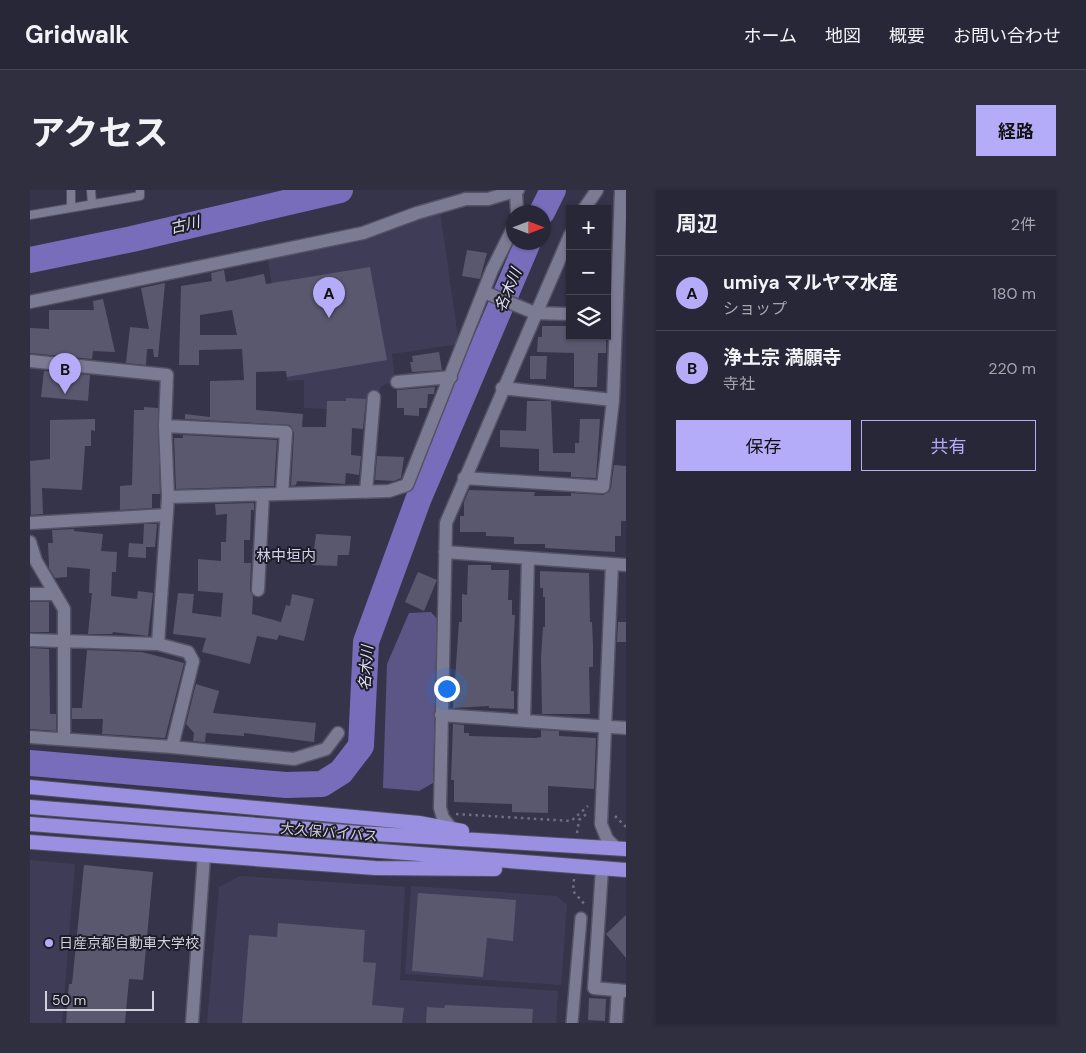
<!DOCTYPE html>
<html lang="ja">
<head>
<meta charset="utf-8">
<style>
	:root { --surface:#282738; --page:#302f40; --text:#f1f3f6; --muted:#a5a5ae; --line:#444453; --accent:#b4acf9 }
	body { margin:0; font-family:"DM Sans","Noto Sans JP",sans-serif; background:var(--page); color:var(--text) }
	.controls { position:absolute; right:15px; top:15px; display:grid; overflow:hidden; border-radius:0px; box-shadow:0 1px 4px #0004 }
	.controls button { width:45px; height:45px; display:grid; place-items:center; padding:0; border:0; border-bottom:1px solid var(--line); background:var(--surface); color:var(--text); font:25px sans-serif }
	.compass { position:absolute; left:476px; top:15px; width:45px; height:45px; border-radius:50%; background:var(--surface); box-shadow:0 1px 4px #0004; rotate:90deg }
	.scale { position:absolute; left:15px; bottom:12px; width:109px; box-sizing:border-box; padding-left:5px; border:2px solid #d0cfdd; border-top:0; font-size:14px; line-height:18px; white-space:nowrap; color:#d0cfdd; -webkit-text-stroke:4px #1e1d27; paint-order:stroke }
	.you { position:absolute; left:416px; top:498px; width:18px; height:18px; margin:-12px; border:4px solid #fff; border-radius:50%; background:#1a73e8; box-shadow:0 0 0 8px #1a73e833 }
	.badge { display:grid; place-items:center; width:32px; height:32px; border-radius:50%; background:var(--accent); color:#111; font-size:16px; font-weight:700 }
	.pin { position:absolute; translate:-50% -41px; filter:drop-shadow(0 1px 2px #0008) }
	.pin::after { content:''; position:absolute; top:26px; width:18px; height:15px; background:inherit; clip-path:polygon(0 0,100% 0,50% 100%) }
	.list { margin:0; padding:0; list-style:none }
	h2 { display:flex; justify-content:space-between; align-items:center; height:65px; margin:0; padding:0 20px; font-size:21px }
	h2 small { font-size:16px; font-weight:400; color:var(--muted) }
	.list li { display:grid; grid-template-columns:32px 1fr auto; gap:15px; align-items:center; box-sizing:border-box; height:75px; padding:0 20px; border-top:1px solid var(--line) }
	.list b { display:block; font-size:19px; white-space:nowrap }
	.list p { margin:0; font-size:16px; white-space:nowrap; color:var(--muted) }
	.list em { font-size:16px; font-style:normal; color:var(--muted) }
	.actions { display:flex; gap:10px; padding:15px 20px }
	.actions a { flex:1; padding:11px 0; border:1px solid var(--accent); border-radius:0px; text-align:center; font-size:18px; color:var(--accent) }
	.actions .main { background:var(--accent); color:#111 }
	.icon { flex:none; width:28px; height:28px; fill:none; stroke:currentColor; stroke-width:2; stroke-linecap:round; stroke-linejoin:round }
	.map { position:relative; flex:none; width:596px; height:833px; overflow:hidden; border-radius:0px }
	header { display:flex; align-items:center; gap:30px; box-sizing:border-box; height:70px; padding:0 25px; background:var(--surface); border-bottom:1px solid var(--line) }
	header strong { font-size:24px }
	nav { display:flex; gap:28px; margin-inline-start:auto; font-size:18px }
	.intro { display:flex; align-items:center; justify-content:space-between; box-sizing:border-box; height:120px; padding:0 30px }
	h1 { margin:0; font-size:35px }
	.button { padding:12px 22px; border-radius:0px; background:var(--accent); color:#111; font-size:18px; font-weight:700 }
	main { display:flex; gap:30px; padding:0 30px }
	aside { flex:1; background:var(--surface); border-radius:0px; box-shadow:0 1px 4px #0004 }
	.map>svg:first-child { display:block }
	.built { fill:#3f3c58 }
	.green { fill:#5b5686 }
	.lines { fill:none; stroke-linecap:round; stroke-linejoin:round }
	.river { stroke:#776dbb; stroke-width:26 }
	.building { fill:#59586f; fill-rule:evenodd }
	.service-casing { stroke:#535264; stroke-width:10 }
	.pedestrian-casing { stroke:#535264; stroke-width:14 }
	.minor-casing { stroke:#535264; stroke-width:15 }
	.tertiary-casing { stroke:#535264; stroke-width:15 }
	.trunk-casing { stroke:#535264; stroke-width:16 }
	.path { stroke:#706f82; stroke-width:2.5; stroke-dasharray:2.5 4; stroke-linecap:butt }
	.service { stroke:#7c7b94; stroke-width:8 }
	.pedestrian { stroke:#7c7b94; stroke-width:11 }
	.minor { stroke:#7c7b94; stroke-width:12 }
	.tertiary { stroke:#7c7b94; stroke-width:12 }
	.trunk { stroke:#9a90e2; stroke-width:14 }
	.poi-dot { fill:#b4acf9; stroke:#1e1d27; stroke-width:2 }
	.labels { text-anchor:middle; stroke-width:4; stroke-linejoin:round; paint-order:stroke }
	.street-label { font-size:14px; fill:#d0cfdd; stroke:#1e1d27 }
	.poi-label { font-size:14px; fill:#d0cfdd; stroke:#1e1d27; text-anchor:start }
	.water-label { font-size:15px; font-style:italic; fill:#dfdef4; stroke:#1e1d27 }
	.neighbourhood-label { font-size:15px; fill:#d0cfeb; stroke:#1e1d27 }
</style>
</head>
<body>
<header>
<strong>Gridwalk</strong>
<nav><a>ホーム</a><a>地図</a><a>概要</a><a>お問い合わせ</a></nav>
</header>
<div class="intro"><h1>アクセス</h1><a class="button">経路</a></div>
<main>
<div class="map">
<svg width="596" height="833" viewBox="0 0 596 833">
	<rect width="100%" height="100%" fill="#36344a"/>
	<!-- built -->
	<path class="built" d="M410,21L429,154L362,164L365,189L351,197L344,221L274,218V190L257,191L238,70L334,50Z
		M0,670L45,674L32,833H0Z
		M210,686L375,697L370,790L528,801L526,833H177L189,697Z
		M381,696L527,706L537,715L531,795L375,784Z"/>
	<!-- green -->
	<path class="green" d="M401,422L407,429L403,593L389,601L353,598L357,474L379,423Z"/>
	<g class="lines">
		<!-- river -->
		<path class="river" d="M512,22L523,0
			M0,70L102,49L310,0
			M0,573L256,595L292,594L311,582L331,556L336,452L388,310L498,52"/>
	</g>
	<!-- building -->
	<path class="building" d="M437,60L457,63L450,89L432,86Z
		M340,77L357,170L257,187L256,181L226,182V220L273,224L272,237H296L297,211H316V208L336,209L333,239L322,238L321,265L331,266L329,285L316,283L315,294L267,291L266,295L261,296L264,243L260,235L155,229V224L180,227V191L214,190L212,159L169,160V175H149L151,96L182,91L181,83L194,80L196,92L234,84L236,94ZM202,120L207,145H170V125Z
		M135,93L128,167H124L123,159H117L116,175L96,173L100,137L119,139L111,98Z
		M73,109L85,162L63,161L62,169L0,163V138L19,139V120H64L63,111Z
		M512,136H540V146H576V163H568L567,197H544V163L507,162L508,147H512Z
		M409,162L412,180L382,182L380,172H383L382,166Z
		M500,166H517L516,189H500Z
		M14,181L60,185L58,211L11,207Z
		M405,197L404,204H398L397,218H389V226L374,225V218H367V200Z
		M497,211H521L523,263H545V253H549L550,229H570L566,288L541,287V282L509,281V259L470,257V240L496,241Z
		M114,217L128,218L130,304H122V318L90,320V296L102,295L104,220H114Z
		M65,229V241L61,240V256H55L52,300L12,298L13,324L1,325L0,271L20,269V230Z
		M153,245L247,250L244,296L146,299L144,248H153Z
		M347,266L374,267L371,288L364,291L345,290Z
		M584,275L596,276V331H591V346H585V362L515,358V354H484V347L456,346V342H430V326H434V312L439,300L505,302L504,306H541V303L573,305L579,302L581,298Z
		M224,313V320H221L220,350H214V373H221L220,400L223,407L222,424L251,432L256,415L260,416L262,404L284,409L274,451L249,445L247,450L227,446L220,474L172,462L176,448L143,444L148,403L164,404L162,423L191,427L193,403L168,401V369L191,371V352H196L197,324L186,325L185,314Z
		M114,334H127L125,357H116V368L98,367L99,353L113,354Z
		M44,339V341L73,344L71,361L87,362L86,382H82L81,406L107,409L108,401L123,403L118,446L83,442L82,444H58L62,403H59L60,379L37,377V387L25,388L19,378L18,353H23L22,340Z
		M286,344L321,346L319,365H308L307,376L282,375Z
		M438,375H461V380H479L478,410H482V425H485L481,501H484V519L459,518V516L423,518L429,432H432V404L437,405Z
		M510,381L559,383L560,432H562L563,456V477H559L560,524H512L511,467L513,437H515V407H513V398H510Z
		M388,382L407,390L394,421L375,412Z
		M0,412H19V442H0Z
		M588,432H596V452H587Z
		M0,458L19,459L20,524H26V541L0,539Z
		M57,460L112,462L154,473L135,548L72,544L73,529H42V518H52Z
		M166,494L189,501L183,523L286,533L284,552L214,543V546L176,543L175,552L163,551L164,543L156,534Z
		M423,534L434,535V543H439V546L506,548L511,547V540L529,541V546L566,548L564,599L518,596V623L482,622V614L424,612V590H421Z
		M54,675L123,682L113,790L99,789L95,833H36L39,794H42Z
		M388,703L486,710L483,751L457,748L453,787L382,781Z
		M596,725V768L576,744Z
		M248,733L335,740L333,772L346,773L342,815L374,818L372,833H212L219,745L247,747Z
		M559,808L576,809L575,831L558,830Z
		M415,815L503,819L502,833H396L397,817L414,818Z"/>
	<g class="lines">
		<!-- service casing -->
		<g class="service-casing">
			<path id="service" d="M41,0V18
				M61,0L62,14
				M0,25L110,6V0"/>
		</g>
		<!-- pedestrian casing -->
		<g class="pedestrian-casing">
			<path id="pedestrian" d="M542,833L551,728"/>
		</g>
		<!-- minor casing -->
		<g class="minor-casing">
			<path id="minor" d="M486,2L487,22
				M554,19L567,0
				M454,102L505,123L540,124
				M0,112L333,43L387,23L436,9
				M0,171L137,185L135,236L138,307L128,454L158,462L163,471L142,557L0,547
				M367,192L421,187
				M472,198L583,210
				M135,236L256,242L252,304
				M434,288L573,297L583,210L591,0
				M336,302L344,207
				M138,307L359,301L377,295L462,80L483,38
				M0,333L137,325
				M0,352L6,371L34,419V549
				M415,362L596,375
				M582,374L571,634L577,649L586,658
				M228,400L233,305
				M0,404H25
				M0,450L128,454
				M411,525L596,538
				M494,530L498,368
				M142,557L264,569L296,559L308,543
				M422,639L413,628L410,618L416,333L540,45
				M572,679L564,798L596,801
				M586,833L588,800"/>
		</g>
		<!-- tertiary casing -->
		<g class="tertiary-casing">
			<path id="tertiary" d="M436,9H458L488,0
				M162,833L174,666"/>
		</g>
		<!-- trunk casing -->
		<g class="trunk-casing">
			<path id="trunk" d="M0,597L389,633L432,641
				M0,617L329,643L596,659
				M0,634L596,680
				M0,652L345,678L465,679"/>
		</g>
		<!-- path -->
		<path class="path" d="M426,624L541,631L558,616
			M585,626L596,637
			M547,643L549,630L559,622
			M544,689L543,701L556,716"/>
		<!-- service -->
		<use href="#service" class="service"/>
		<!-- pedestrian -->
		<use href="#pedestrian" class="pedestrian"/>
		<!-- minor -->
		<use href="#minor" class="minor"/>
		<!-- tertiary -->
		<use href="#tertiary" class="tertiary"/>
		<!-- trunk -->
		<use href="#trunk" class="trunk"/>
	</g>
	<!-- markers -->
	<circle class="poi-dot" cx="19" cy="753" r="5"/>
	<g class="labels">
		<!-- street labels -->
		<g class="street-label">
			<text transform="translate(299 642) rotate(5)" y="5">大久保バイパス</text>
		</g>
		<!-- poi labels -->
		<g class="poi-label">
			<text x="29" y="758">日産京都自動車大学校</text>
		</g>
		<!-- water labels -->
		<g class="water-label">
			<text transform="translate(155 35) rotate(-13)" y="5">古川</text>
			<text transform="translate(478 100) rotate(-67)" y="5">名木川</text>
			<text transform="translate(336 478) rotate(-86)" y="5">名木川</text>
		</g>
		<!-- neighbourhood labels -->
		<g class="neighbourhood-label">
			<text x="256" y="371">林中垣内</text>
		</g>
	</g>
</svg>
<div class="controls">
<button>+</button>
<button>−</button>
<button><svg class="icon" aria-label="layers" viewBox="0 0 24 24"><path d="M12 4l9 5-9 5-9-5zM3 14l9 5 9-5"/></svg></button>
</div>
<svg class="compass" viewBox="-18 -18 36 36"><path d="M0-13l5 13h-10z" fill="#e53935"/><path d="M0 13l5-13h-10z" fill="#a5a5ae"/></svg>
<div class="scale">50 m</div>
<div class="you"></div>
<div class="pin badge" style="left:299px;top:128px">A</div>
<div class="pin badge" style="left:35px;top:204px">B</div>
</div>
<aside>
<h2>周辺<small>2件</small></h2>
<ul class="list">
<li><span class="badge">A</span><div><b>umiya マルヤマ水産</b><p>ショップ</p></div><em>180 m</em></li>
<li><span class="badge">B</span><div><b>浄土宗 満願寺</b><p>寺社</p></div><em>220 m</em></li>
</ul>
<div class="actions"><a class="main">保存</a><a>共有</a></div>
</aside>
</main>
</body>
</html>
